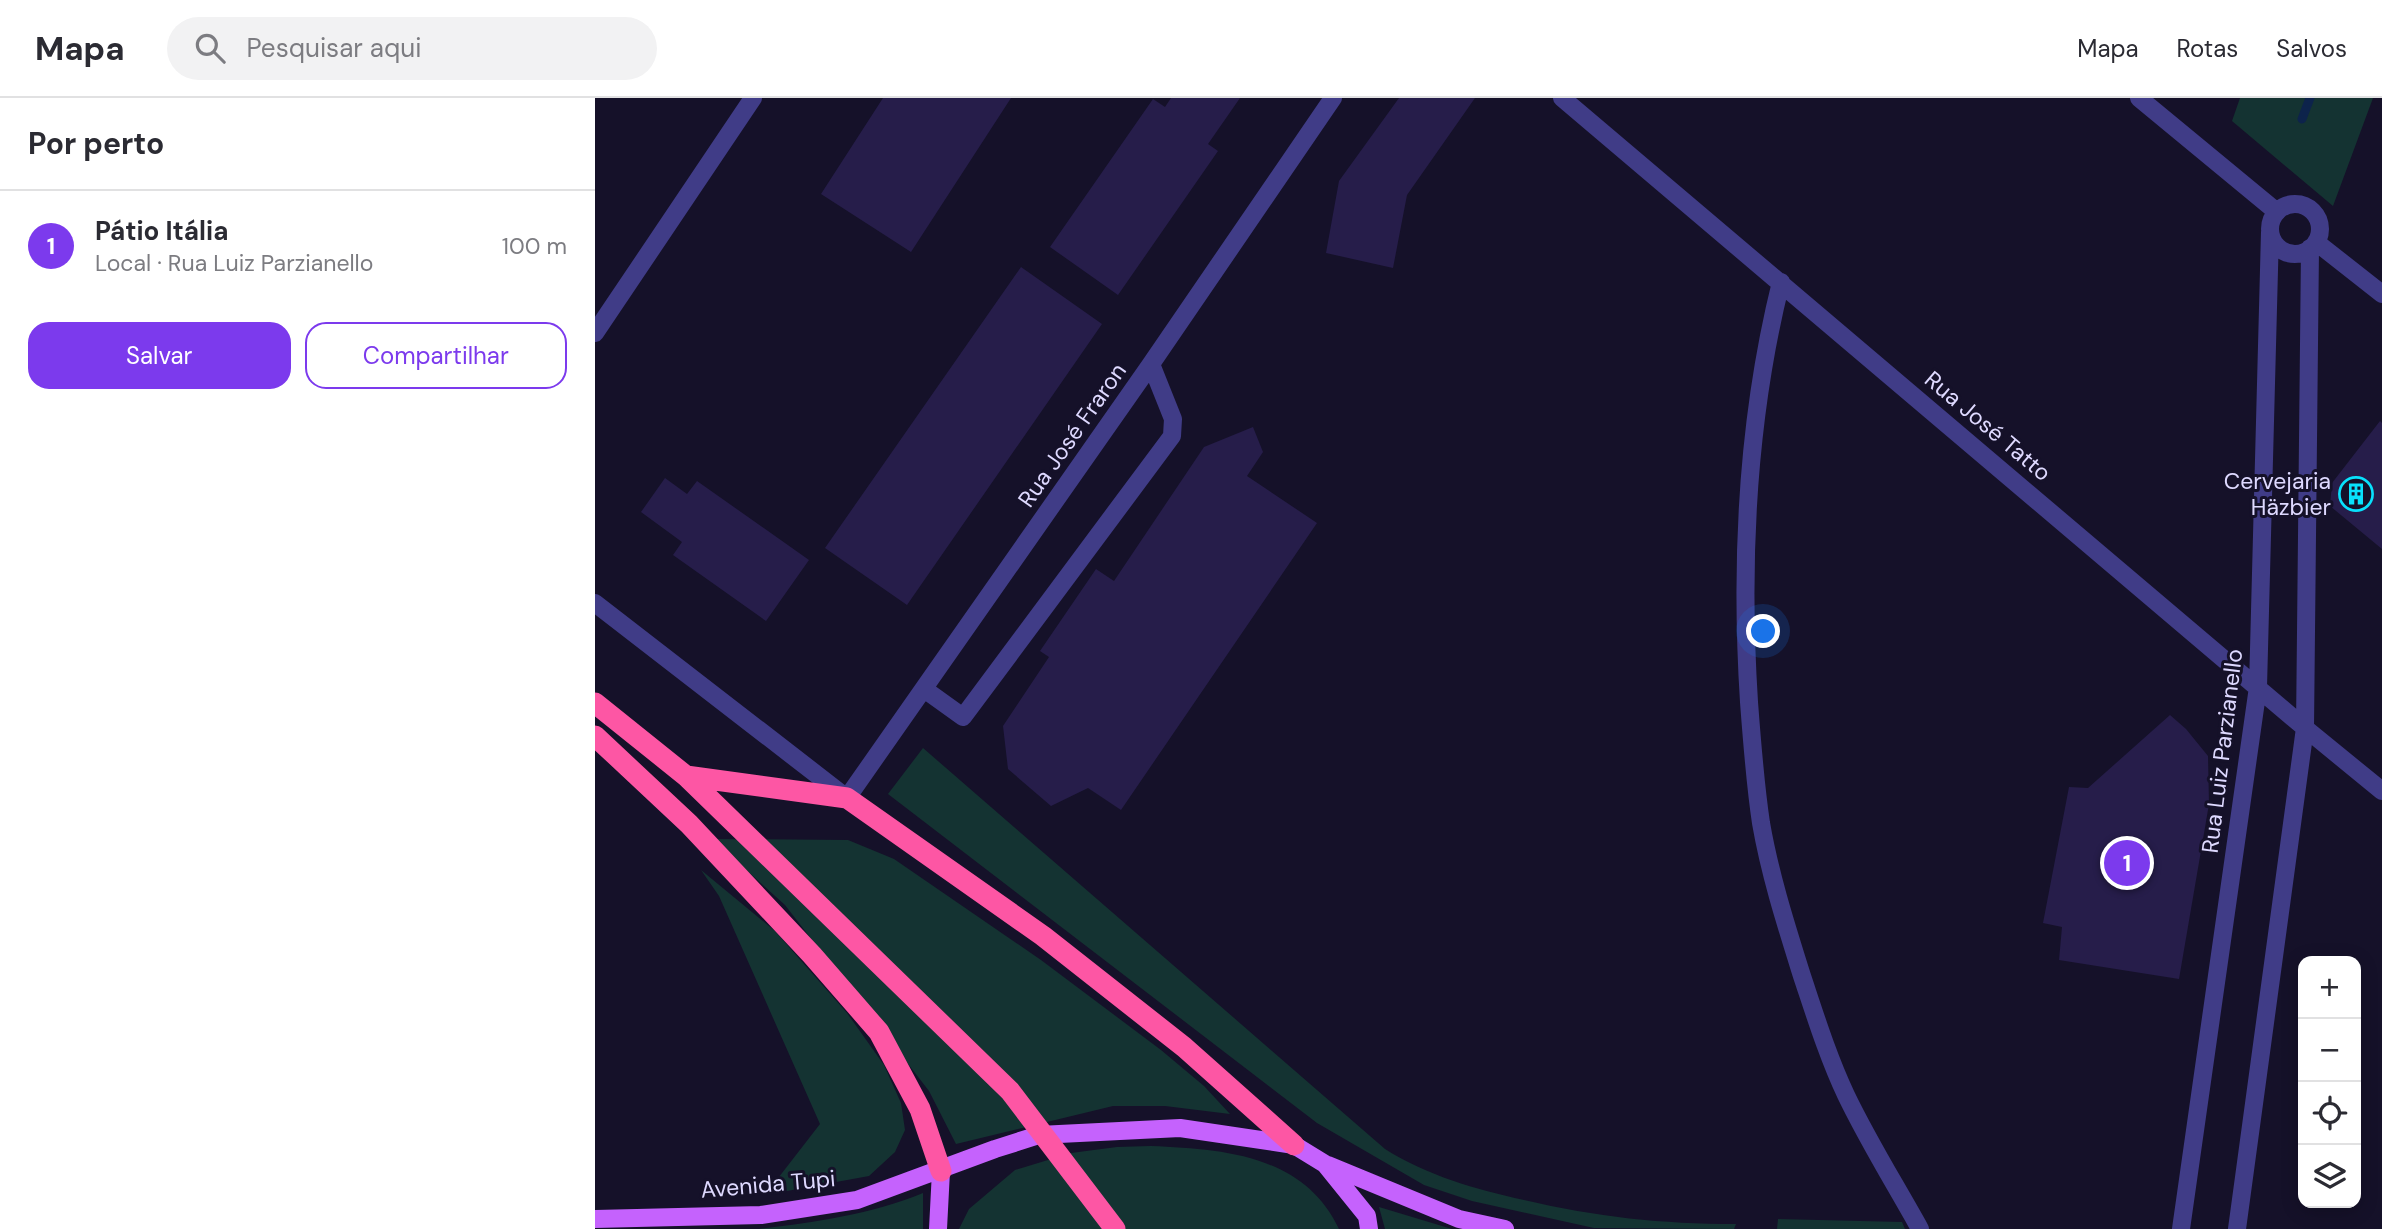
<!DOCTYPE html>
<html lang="pt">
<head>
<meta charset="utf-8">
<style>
	:root { --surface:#fff; --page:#f2f2f3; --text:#2b2b33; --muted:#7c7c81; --line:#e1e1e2; --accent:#7c3aed }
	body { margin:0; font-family:"DM Sans",sans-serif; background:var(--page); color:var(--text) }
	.controls { position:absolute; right:21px; bottom:21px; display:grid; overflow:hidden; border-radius:14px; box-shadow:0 4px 18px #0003 }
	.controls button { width:63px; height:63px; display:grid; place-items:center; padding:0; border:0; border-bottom:2px solid var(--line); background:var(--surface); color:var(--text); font:35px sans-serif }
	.you { position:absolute; left:1169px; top:534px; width:24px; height:24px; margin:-18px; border:5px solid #fff; border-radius:50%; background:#1a73e8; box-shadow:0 0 0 10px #1a73e833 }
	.badge { display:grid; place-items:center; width:46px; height:46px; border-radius:50%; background:var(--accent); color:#fff; font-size:23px; font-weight:700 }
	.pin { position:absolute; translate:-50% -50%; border:4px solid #fff; box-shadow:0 2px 7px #0006 }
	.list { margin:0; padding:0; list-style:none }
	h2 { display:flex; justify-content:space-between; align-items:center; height:91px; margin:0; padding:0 28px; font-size:30px }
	h2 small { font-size:23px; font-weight:400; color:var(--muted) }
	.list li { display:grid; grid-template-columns:46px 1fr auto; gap:21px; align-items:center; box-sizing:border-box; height:112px; padding:0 28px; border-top:2px solid var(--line) }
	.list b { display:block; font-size:26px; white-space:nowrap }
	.list p { margin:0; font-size:23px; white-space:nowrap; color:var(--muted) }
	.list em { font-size:23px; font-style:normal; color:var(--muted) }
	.actions { display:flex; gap:14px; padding:21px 28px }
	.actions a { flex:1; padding:16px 0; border:2px solid var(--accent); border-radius:21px; text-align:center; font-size:24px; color:var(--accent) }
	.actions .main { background:var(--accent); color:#fff }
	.icon { flex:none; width:38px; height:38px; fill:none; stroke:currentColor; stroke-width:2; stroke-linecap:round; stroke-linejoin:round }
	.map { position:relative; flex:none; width:1787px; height:1131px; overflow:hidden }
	header { display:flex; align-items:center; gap:42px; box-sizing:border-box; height:98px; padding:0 35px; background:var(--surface); border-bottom:2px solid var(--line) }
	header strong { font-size:33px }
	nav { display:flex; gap:38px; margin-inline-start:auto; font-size:24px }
	.search { width:490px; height:63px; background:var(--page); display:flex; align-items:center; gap:18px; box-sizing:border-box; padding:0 24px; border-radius:38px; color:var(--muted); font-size:26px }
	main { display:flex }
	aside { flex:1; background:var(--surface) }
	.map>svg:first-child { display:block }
	.green { fill:#143332 }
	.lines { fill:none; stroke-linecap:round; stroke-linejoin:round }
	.stream { stroke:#0d234b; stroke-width:9 }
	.building { fill:#261d4a }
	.minor { stroke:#403c87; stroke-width:18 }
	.major { stroke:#c562fd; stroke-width:18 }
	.highway { stroke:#fd56a4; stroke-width:21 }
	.labels { text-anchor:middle; stroke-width:6; stroke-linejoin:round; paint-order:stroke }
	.street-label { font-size:23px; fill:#ded9ff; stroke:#151129 }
	.poi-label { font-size:23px; fill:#ded9ff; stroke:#151129; text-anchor:end }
</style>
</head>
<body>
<header>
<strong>Mapa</strong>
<div class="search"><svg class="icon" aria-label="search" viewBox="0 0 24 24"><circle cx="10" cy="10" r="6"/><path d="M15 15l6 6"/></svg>Pesquisar aqui</div>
<nav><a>Mapa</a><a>Rotas</a><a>Salvos</a></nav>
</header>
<main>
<aside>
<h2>Por perto<small></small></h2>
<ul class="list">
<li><span class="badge">1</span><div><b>Pátio Itália</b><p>Local · Rua Luiz Parzianello</p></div><em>100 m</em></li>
</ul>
<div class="actions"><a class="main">Salvar</a><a>Compartilhar</a></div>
</aside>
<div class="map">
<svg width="1787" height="1131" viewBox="0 0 1787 1131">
	<rect width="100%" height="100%" fill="#151129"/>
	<!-- green -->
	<path class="green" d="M1645,0H1778L1738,108L1637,23Z
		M328,650L790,1051C833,1078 880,1091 929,1102C1002,1119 1066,1126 1141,1126L1139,1131L999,1130L877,1103L829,1087L722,1025L293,696Z
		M117,741L253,742L299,761L446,862L566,952L609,988L635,1016L570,1008H518L361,1046L334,993L190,807Z
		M106,772L180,833L252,915L289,967L306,1005L310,1032L300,1054L274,1078L170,1097L225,1026L124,798Z
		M556,1048C629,1051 709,1057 744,1131H364L374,1111L420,1072L476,1055L522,1049Z
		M328,1095V1131H164C220,1124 274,1117 328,1095Z
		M784,1109L857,1131H790Z
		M1183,1121L1307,1124L1310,1131H1182Z"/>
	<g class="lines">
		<!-- stream -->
		<path class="stream" d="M1707,21L1715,0"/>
	</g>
	<!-- building -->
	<path class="building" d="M288,0H416L316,154L226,96Z
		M576,0H645L613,46L623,53L523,197L455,149L558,1L570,9Z
		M804,0H880L812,97L798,170L731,155L744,83Z
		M426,169L507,226L312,507L230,450Z
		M1785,323L1787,325V451L1735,408L1737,385Z
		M658,329L668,354L652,378L722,425L526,712L493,690L456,708L413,671L408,628L454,559L445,553L501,471L519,483L609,349Z
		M70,380L92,396L102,383L214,462L171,523L78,457L87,444L46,414Z
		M1575,617L1591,631L1613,658L1614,706L1584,881L1464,862L1467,829L1448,825L1474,689L1493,690Z"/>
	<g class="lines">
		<!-- minor -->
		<path class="minor" d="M967,0L1710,630L1787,693
			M1544,0L1682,114
			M1675 131a25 25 0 1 1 50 0a25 25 0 1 1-50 0Z
			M1721,144L1787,196
			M1186,184C1152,321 1145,463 1154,604C1157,644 1160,685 1166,725C1175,777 1191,827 1207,878C1220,917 1233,959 1251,997C1273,1043 1300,1086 1325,1131
			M0,235L158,0
			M0,505L252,700L556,266L738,0
			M329,591L368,619L577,338L578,321L556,266
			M1586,1131L1663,589L1675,134
			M1642,1131L1710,630L1715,150"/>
		<!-- major -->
		<path class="major" d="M733,1067L864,1121L910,1131
			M0,1121L166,1117L262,1102L400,1051L444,1037L585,1030L699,1047L730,1066L772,1118L774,1131
			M343,1131L346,1073"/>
		<!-- highway -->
		<path class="highway" d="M0,605L91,678L415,993L520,1131
			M0,638L94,726L217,857L284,934L325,1011L346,1073
			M91,678L252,700L448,838L589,949L699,1047"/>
	</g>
	<!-- icons -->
	<defs>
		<g id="building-ring" transform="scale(1.75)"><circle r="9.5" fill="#151129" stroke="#08e1fc" stroke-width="1.5"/><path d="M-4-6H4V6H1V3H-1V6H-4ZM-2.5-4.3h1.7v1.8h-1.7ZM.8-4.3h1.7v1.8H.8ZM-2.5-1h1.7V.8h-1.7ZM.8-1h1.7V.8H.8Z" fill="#08e1fc"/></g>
	</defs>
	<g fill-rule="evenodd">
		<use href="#building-ring" x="1761" y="396"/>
	</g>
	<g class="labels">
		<!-- street labels -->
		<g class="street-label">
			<text transform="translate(1393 328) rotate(40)" y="8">Rua José Tatto</text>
			<text transform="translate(477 337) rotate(-55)" y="8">Rua José Fraron</text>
			<text transform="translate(1627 653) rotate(-83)" y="8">Rua Luiz Parzianello</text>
			<text transform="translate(173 1086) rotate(-5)" y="8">Avenida Tupi</text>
		</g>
		<!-- poi labels -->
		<g class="poi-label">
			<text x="1736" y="391">Cervejaria<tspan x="1736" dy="26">Häzbier</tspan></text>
		</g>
	</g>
</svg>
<div class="controls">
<button>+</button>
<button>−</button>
<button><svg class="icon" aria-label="locate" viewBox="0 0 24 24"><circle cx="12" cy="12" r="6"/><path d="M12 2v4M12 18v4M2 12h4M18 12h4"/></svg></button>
<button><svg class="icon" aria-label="layers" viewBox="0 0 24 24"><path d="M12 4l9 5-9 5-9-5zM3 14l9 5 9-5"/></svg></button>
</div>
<div class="you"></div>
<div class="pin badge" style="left:1532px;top:765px">1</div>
</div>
</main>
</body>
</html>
